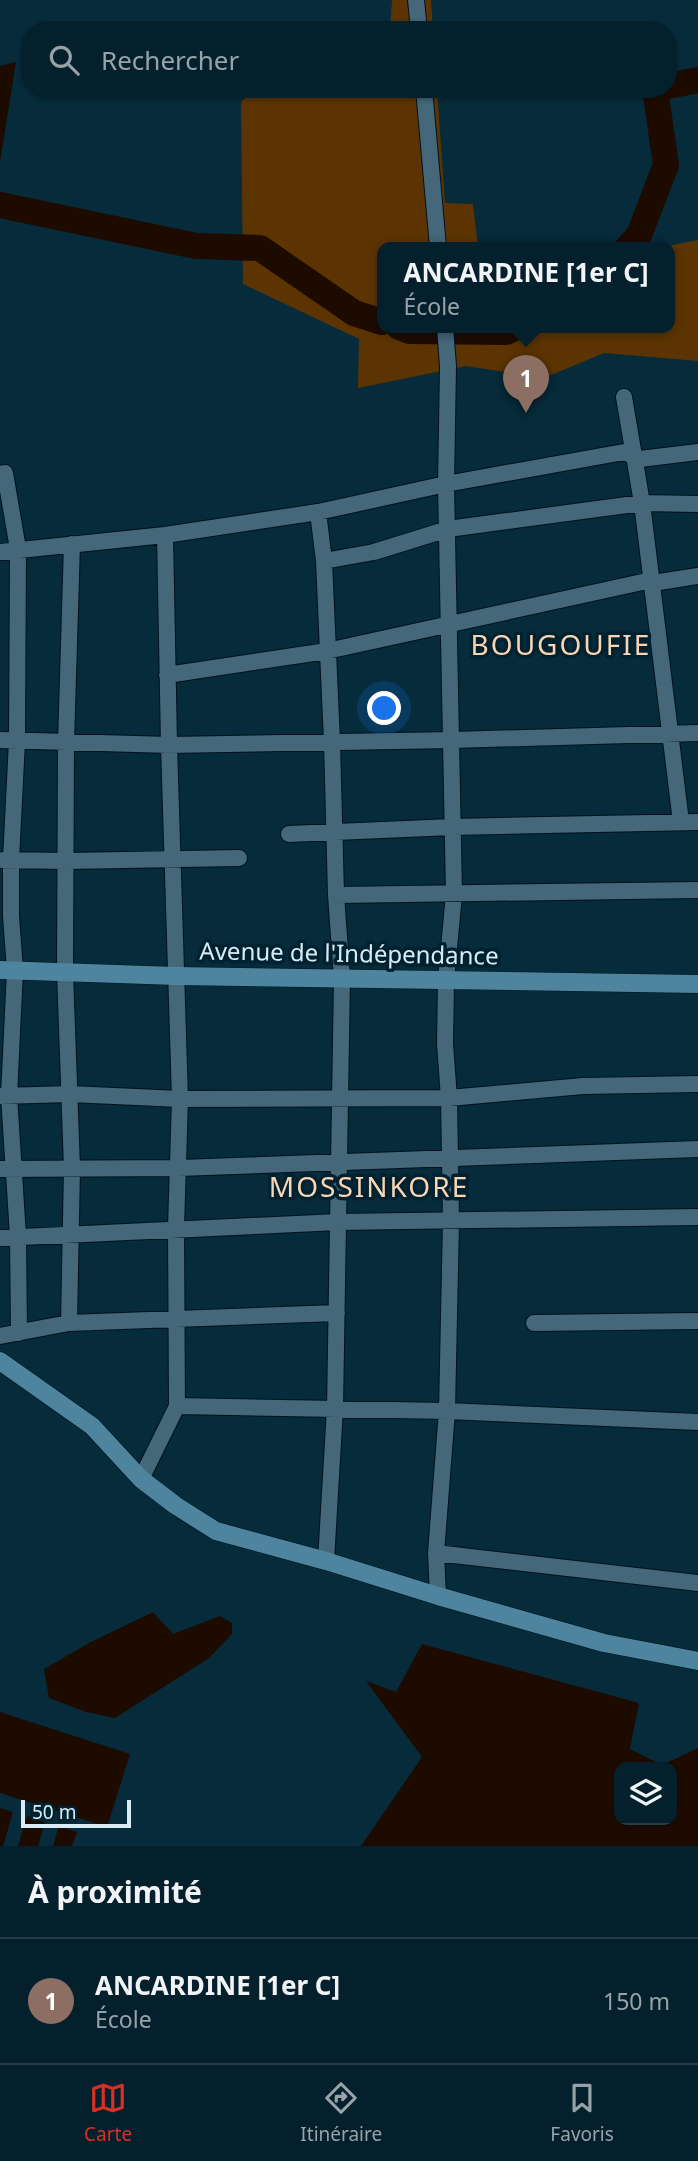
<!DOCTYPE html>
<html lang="fr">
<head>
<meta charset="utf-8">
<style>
	:root { --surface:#04202c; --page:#0d2834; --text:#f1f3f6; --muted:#97a3a9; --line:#253e48; --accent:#d93025 }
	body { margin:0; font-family:"Noto Sans",sans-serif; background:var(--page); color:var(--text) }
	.controls { position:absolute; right:21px; bottom:21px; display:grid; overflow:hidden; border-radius:14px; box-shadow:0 2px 5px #0004 }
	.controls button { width:63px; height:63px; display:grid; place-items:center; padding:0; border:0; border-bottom:2px solid var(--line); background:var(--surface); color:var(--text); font:35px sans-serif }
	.scale { position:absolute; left:21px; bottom:18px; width:110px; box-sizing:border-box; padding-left:7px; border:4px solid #d9ecf6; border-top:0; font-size:19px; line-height:24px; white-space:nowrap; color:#d9ecf6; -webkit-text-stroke:5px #002130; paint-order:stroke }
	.you { position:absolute; left:385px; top:709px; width:24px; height:24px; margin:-18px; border:5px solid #fff; border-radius:50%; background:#1a73e8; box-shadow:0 0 0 10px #1a73e833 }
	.badge { display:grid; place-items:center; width:46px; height:46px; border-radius:50%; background:var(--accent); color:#fff; font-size:23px; font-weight:700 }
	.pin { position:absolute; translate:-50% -58px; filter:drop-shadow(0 2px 4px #0008) }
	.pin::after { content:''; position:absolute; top:37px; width:24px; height:21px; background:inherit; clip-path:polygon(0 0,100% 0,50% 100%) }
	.popup { position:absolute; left:377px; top:242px; width:298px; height:91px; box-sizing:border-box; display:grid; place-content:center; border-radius:14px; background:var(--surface); filter:drop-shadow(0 2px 5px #0005); font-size:23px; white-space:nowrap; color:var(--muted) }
	.popup b { font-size:26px; color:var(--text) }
	.popup::after { content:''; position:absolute; left:50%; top:100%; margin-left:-14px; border:14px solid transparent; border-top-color:var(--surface) }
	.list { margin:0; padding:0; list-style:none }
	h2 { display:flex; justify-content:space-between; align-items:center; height:91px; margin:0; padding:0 28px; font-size:30px }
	h2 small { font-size:23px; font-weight:400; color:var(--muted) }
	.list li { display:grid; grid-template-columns:46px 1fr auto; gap:21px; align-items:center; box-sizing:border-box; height:126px; padding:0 28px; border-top:2px solid var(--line) }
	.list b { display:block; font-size:26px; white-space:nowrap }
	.list p { margin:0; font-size:23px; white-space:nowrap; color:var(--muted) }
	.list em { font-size:23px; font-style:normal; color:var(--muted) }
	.icon { flex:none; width:38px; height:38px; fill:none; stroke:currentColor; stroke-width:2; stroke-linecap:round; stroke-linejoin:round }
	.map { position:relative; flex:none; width:698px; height:1846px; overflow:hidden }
	.search { position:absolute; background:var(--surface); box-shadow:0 2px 5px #0004; left:21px; right:21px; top:21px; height:77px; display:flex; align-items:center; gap:18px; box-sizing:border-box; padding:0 24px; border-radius:28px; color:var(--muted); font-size:26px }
	.sheet { height:217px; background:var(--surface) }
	nav { display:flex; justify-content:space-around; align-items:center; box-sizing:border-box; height:98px; border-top:2px solid var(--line); background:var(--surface); font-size:19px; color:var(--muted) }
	nav a { display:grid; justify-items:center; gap:4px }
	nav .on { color:var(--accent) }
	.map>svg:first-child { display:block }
	.green { fill:#5c3402 }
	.water { fill:#1d0b00; fill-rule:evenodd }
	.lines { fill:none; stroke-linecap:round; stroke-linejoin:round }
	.river { stroke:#1d0b00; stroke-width:26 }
	.street-casing { stroke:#00121d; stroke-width:18 }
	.secondary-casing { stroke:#00121d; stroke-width:19 }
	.street { stroke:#446779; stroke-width:16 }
	.secondary { stroke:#4f849e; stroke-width:18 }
	.labels { text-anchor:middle; stroke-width:7; stroke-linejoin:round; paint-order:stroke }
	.street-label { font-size:24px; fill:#d9ecf6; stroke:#002130 }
	.quarter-label { font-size:28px; letter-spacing:2px; fill:#f9d5b4; stroke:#002130 }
</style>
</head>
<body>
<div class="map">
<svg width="698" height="1846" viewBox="0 0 698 1846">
	<rect width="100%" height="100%" fill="#062b3a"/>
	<!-- green -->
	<path class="green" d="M392,0H431L433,30H390Z
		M256,89H437L445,203L473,204L478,247H382V327H670V247H663L698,240V361L604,353L544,378L466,366L358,388L359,339L243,284L241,102Z"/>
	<!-- water -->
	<path class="water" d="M16,62L0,162V66Z
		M153,1612L173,1634L220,1616L232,1623V1634L209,1658L115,1718L86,1712L49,1698L44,1669L89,1643Z
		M422,1644L639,1703L630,1749L662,1765L698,1748V1846H361L422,1757L366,1681L396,1692ZM619,1767H672V1820H619Z
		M0,1712L130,1754L107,1827L0,1793Z
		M0,1808L13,1812L3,1846H0Z
		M27,1816L45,1822L38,1846H18Z
		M59,1826L77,1832L72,1846H53Z"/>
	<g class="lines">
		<!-- river -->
		<path class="river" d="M668,86L698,80
			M0,205L196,246L260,248L354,313L382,322
			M628,247L639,235L666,165L655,89
			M399,327L409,331L506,332L516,327"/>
		<!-- street casing -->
		<g class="street-casing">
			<path id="street" d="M416,0L419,30
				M424,89L438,247
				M624,397L642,503L681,822
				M0,474L5,473L18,549L17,741L11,860V916L15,970L9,1096L18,1236L19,1333
				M318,512L324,561L332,742L336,895L342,978L335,1408L326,1561
				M0,552L165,535L318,512L446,484L624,452L640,459L698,452
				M324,561L374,552L448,529L642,503L698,504
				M167,675L327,651L647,581L653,583L698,576
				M0,740L169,745L453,740L698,733
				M289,834L452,827L698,822
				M3,860L66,861L239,858
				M336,895L698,890
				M0,1096L70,1094L180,1099L449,1098L583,1086L698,1084
				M0,1169L179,1168L698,1149
				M0,1238L338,1222L698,1217
				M69,1323L72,1168L65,972L66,743L72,544
				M534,1323L698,1321
				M0,1336L69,1323L337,1313
				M177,1406L447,1411L698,1422
				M141,1479L177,1406L176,1228L180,1099L169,745L165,535
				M436,1553L698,1583
				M438,1596L436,1553L447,1411L451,1221L449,1098L445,1044L446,980L454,894L446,484L448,366L445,327"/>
		</g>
		<!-- secondary casing -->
		<g class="secondary-casing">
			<path id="secondary" d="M0,970L176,976L698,984
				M0,1361L92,1426L141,1479L175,1505L216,1531L326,1561L438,1596L604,1643L698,1661"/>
		</g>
		<!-- street -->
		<use href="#street" class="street"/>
		<!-- secondary -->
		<use href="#secondary" class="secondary"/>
	</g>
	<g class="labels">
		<!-- street labels -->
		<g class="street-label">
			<text transform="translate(349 954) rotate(1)" y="8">Avenue de l'Indépendance</text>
		</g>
		<!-- quarter labels -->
		<g class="quarter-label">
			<text x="561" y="655">BOUGOUFIE</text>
			<text x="369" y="1197">MOSSINKORE</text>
		</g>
	</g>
</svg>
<div class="controls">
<button><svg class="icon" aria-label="layers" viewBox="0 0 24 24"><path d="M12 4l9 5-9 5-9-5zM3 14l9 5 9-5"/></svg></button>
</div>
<div class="scale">50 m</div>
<div class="you"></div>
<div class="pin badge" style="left:526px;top:413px;background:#8d6e63">1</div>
<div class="popup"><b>ANCARDINE [1er C]</b>École</div>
<div class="search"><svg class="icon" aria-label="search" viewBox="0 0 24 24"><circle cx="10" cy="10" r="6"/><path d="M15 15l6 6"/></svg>Rechercher</div>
</div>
<section class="sheet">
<h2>À proximité<small></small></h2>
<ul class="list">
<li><span class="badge" style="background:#8d6e63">1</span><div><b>ANCARDINE [1er C]</b><p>École</p></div><em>150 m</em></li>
</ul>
</section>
<nav>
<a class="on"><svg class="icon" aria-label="map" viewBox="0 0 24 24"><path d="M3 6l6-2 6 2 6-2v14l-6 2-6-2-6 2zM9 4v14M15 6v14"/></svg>Carte</a>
<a><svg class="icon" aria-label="directions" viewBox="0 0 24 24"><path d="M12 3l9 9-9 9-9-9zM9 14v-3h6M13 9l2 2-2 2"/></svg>Itinéraire</a>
<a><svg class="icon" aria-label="saved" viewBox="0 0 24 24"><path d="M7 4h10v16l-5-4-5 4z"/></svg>Favoris</a>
</nav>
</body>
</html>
